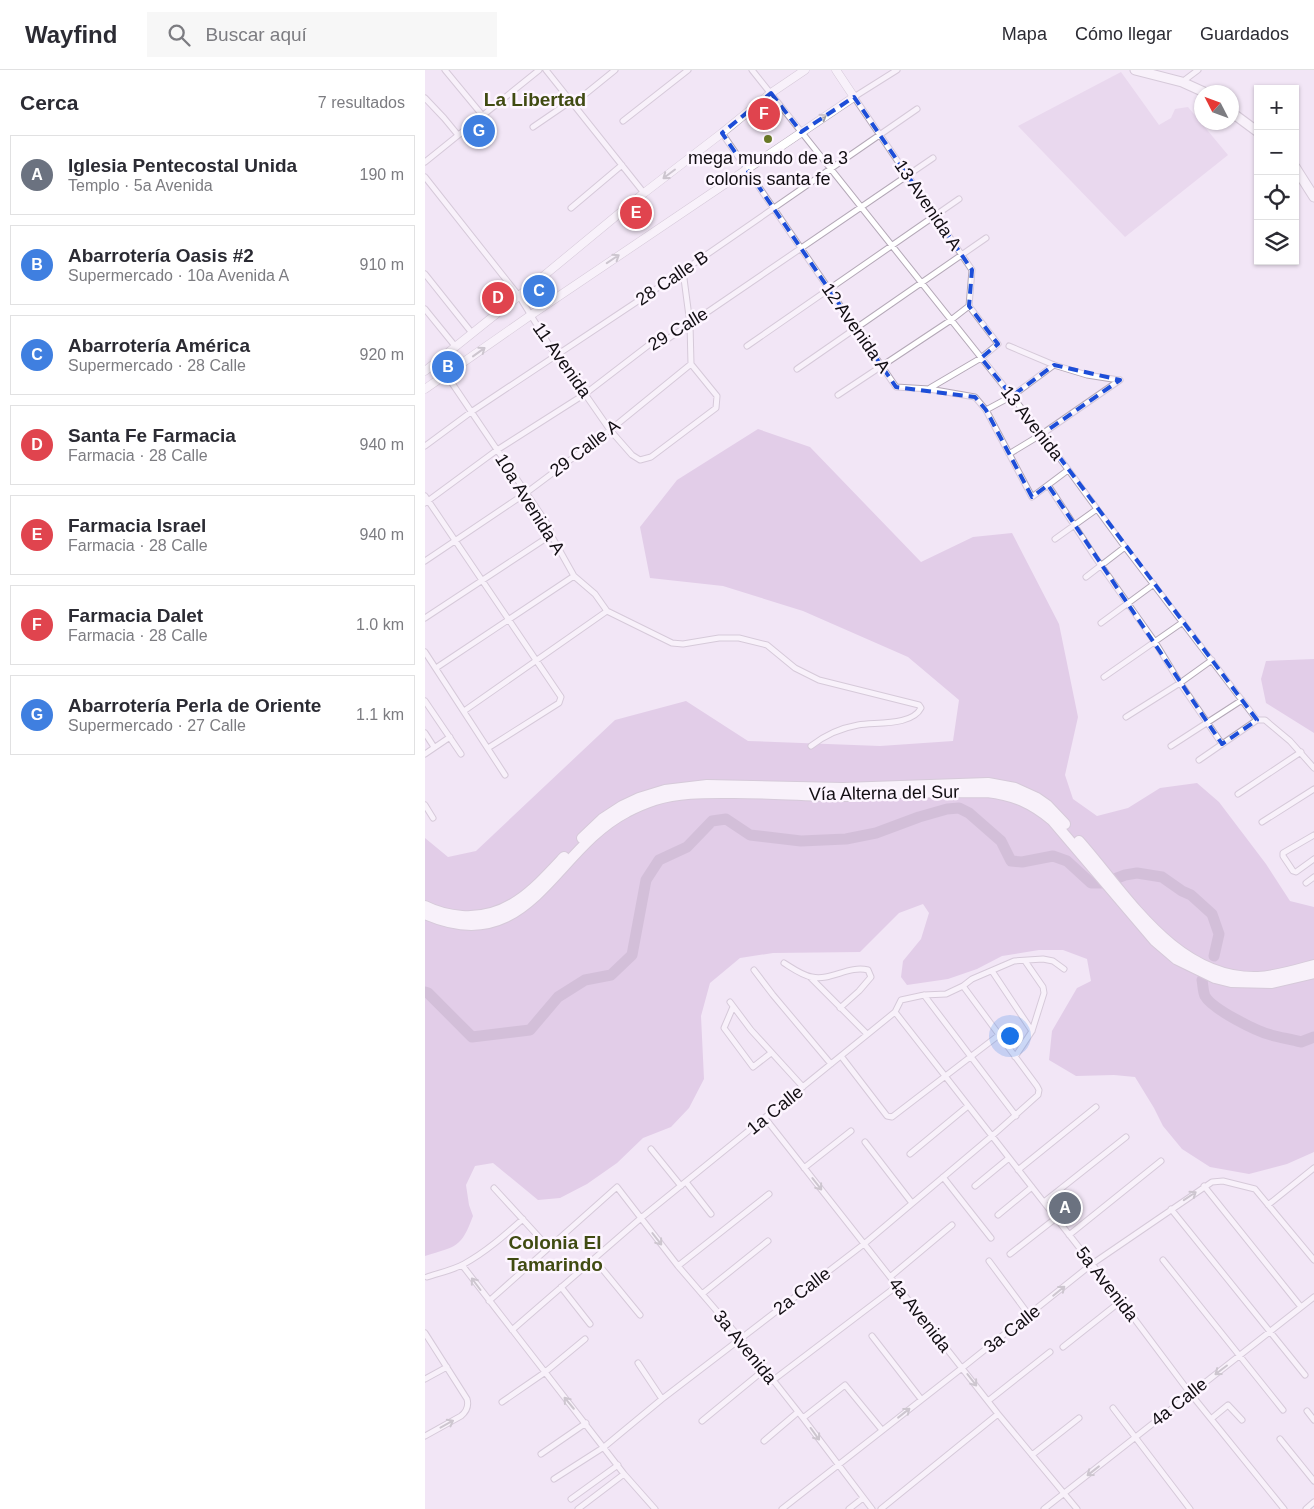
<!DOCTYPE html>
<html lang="es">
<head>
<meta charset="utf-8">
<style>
	:root { --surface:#fff; --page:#f7f7f7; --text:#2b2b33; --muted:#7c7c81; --line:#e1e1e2; --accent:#697927 }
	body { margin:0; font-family:Helvetica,sans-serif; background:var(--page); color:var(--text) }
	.controls { position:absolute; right:15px; top:15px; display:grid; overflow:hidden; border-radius:0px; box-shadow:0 1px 4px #0004 }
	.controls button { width:45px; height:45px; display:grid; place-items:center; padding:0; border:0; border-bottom:1px solid var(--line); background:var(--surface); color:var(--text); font:25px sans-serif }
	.compass { position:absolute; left:769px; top:15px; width:45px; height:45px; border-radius:50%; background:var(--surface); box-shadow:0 1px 4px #0004; rotate:312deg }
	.you { position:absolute; left:584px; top:965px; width:18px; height:18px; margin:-12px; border:4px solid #fff; border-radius:50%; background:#1a73e8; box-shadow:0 0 0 8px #1a73e833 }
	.badge { display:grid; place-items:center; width:32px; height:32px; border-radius:50%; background:var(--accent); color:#fff; font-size:16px; font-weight:700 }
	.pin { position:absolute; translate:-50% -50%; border:2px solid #fff; box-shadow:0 1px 5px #0006 }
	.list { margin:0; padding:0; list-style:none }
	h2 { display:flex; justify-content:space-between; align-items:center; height:65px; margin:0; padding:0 20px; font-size:21px }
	h2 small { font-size:16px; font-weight:400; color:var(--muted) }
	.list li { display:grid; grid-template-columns:32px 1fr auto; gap:15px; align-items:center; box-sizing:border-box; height:80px; margin:0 10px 10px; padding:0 10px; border:1px solid var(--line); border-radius:0px }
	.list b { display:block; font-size:19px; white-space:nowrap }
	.list p { margin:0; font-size:16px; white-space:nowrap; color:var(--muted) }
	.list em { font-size:16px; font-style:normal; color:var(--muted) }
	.icon { flex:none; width:28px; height:28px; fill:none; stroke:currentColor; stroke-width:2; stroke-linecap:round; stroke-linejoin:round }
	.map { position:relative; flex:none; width:889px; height:1439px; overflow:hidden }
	header { display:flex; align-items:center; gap:30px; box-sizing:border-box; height:70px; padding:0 25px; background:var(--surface); border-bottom:1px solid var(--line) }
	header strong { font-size:24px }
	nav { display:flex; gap:28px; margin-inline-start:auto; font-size:18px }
	.search { width:350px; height:45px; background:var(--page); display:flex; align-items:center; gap:12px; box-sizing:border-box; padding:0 18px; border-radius:0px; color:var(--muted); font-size:19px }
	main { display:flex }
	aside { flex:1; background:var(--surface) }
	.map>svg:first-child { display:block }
	.green { fill:#dec8e4 }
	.forest { fill:#ceb0d7 }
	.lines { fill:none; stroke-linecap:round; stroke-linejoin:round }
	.river { stroke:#ae91b7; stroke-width:11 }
	.street-casing { stroke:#b4a8b7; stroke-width:7 }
	.secondary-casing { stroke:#b4a8b7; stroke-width:9 }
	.primary-casing { stroke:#b4a8b7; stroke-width:11 }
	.highway-casing { stroke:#b4a8b7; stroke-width:12 }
	.street { stroke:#fff; stroke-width:5 }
	.secondary { stroke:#fff; stroke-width:8 }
	.primary { stroke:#fff; stroke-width:9 }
	.highway { stroke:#fff; stroke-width:10 }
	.oneway { stroke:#a09fa1 }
	.marked { fill:none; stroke:#1d4ed8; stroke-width:4; stroke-dasharray:10 6; stroke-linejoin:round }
	.poi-dot { fill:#697927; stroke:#fdf5ff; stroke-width:2 }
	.labels { text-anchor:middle; stroke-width:5; stroke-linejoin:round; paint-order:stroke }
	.poi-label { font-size:18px; fill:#120e13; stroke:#fdf5ff }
	.street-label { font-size:18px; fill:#120e13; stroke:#fdf5ff }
	.neighbourhood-label { font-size:19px; font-weight:bold; fill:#404b12; stroke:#fdf5ff }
</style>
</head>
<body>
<header>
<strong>Wayfind</strong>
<div class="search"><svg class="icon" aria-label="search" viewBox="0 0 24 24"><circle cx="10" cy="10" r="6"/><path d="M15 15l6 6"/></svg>Buscar aquí</div>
<nav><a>Mapa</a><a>Cómo llegar</a><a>Guardados</a></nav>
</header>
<main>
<aside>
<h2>Cerca<small>7 resultados</small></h2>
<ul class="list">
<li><span class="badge" style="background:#6b7280">A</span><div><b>Iglesia Pentecostal Unida</b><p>Templo · 5a Avenida</p></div><em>190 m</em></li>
<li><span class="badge" style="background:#3f7fe0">B</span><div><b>Abarrotería Oasis #2</b><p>Supermercado · 10a Avenida A</p></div><em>910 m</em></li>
<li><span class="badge" style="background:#3f7fe0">C</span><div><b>Abarrotería América</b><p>Supermercado · 28 Calle</p></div><em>920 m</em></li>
<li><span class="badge" style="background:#e0444e">D</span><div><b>Santa Fe Farmacia</b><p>Farmacia · 28 Calle</p></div><em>940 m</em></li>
<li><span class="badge" style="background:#e0444e">E</span><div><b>Farmacia Israel</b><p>Farmacia · 28 Calle</p></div><em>940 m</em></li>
<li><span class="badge" style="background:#e0444e">F</span><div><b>Farmacia Dalet</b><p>Farmacia · 28 Calle</p></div><em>1.0 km</em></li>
<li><span class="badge" style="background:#3f7fe0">G</span><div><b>Abarrotería Perla de Oriente</b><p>Supermercado · 27 Calle</p></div><em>1.1 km</em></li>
</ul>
</aside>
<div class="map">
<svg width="889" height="1439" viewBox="0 0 889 1439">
	<rect width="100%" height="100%" fill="#f2e6f6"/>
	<!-- green -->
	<path class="green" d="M696,2L734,55L746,48L750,39L763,37L803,85L700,167L593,56Z"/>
	<!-- forest -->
	<path class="forest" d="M333,359L385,377L496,492L548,467L587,463L634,554L653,647L640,705L648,729L672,746L703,738L735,718L772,713L794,732L841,794L865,831L889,837V1082L862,1094L824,1104L785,1097L757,1079L738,1056L729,1038L710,1007L689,1005L651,1006L624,990L627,961L652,918L666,911L662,889L638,880H614L577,886L552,899L523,909L482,915L476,907L478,891L496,869L504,843L498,834L474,843L435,882L348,883L315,888L285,913L276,946L279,1009L264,1038L246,1057L218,1068L192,1093L162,1114L135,1128L113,1130L68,1093L50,1096L41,1115L44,1135L48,1146C36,1178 32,1176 0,1186V768L23,787L51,781L190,650L261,631L323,671L455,676L528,671L534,630L483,587L378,541L298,516L225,508L215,457L252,410Z
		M889,589V663L841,633L836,609L841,591Z"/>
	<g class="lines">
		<!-- river -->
		<path class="river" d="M777,910C778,915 778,922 780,926C787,939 831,961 846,965C856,968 866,969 876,972L889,967
			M0,922L3,923L47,967L105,960L133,927L160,910L186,905L207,885L221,810L234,790L262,777L287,751L301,749L325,765L376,771L421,769L451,763L494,747L522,739L534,738L544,743L576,771L586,791L597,792L628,786L642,791L666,813H679L700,805L712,803L737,807L757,821L766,825L787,844L794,864L789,886"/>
		<!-- street casing -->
		<g class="street-casing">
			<path id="street" d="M20,0L58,46
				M121,0L219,123
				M327,0L617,364L700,477L832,650H840L865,671L889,698
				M472,0L429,27L547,200L544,236L573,274L556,288L505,318
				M757,12L773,0
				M0,28L19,48L33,65
				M148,34L190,0
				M198,51L263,0
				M108,57L146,31
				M297,63L471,317L504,319L550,327L561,340L607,427L643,400
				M0,92L114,0
				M0,107L94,226L131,286L160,324L185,360L207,385L215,390L226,387L291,338L292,326L266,294L265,254L258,201
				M146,138L197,95
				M0,204L47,263
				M0,239L30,276
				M322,276L534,129
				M584,276L629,295L662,305L694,310
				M12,291L125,458L126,465L149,506L170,524L182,541L247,573L258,574L294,568H314L342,575L370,598L394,610L494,635L496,638C487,656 451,652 433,655C416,658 400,665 386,676
				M372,299L561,168
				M413,325L526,250L544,236
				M561,340L587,326L629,295
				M0,376L46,342L258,201L492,39
				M584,384L617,364L695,310
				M623,415L670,487L730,572L755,613L797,674
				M0,426L136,627L134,633L63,678
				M0,433L72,380L160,324L229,271L241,270L265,254L508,88
				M630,469L672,439
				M0,491L101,423L185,360L266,294
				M661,507L700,477
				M0,548L126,465
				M676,553L729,514
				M0,582L80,705
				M11,598L149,506
				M679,607L758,552
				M0,631L36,684
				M39,641L182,541
				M701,647L755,613L787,590
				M0,663L9,677
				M746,676L817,630
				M0,684L25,667
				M774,690L832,650
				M813,724L876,682
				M0,735L8,748
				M837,752L889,719
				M889,765L858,783V786L868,801L871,802L889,789
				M881,813L889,807
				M359,893C367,898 378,906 387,907C406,911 424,895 443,900L446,907L434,921L415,938
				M329,900L348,925L406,994
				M567,901L607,961
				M385,907L442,964
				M499,925L591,1046
				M305,932L326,960L378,1017
				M308,937L299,958L328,997L346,983
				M470,942L696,1231L765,1323L859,1439
				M416,986L462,1046L467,1047L574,965
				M590,987L607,961L619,923L618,917L600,891
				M340,1048L573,1344L652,1439
				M440,1072L487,1133
				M226,1079L256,1116
				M485,1084L543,1036
				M379,1098L426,1061
				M593,1100L671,1037
				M518,1107L566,1168
				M261,1112L286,1144
				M550,1116L584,1088
				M779,1116L876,1237
				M69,1118L124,1178
				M619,1132L701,1067
				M843,1135L889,1098
				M746,1139L880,1305
				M573,1145L607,1117
				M644,1165L736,1091
				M585,1184L631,1148
				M169,1189L215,1245
				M738,1190L858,1340
				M564,1191L604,1245
				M37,1195L199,1404L230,1439
				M253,1196L344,1124
				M2,1207C14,1203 28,1200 39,1194C61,1182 80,1165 98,1149
				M465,1207L527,1155
				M136,1217L165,1254
				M277,1224L343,1171
				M64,1231L192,1117L253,1196L315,1268L378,1348L447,1439
				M87,1260L216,1148L470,942L476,930L499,925L521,924L538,916L547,909L589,891L618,889L628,891L639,899
				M0,1263L42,1329C44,1336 42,1341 36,1346L0,1366
				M447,1266L496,1329
				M638,1277L696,1231
				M213,1293L237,1329
				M0,1309L22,1297
				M347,1311L472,1216
				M563,1331L625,1282
				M77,1332L119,1303L160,1269
				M688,1338L765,1439
				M882,1341L889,1350
				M378,1348L420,1315L457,1360
				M786,1349L803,1335L817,1350
				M277,1351L339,1300
				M855,1369L889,1411
				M339,1371L373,1342
				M116,1384L161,1353
				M607,1385L654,1348
				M129,1409L179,1377L237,1329L439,1174L567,1066L613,1025L614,1020L612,1016L538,916
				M146,1429L193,1395
				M153,1439L199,1404
				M357,1439L537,1298L667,1194L787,1112L798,1111L830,1119L889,1190
				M424,1439L438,1428
				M456,1439L573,1344
				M619,1439L889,1227
				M881,1439L889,1432"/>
		</g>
		<!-- secondary casing -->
		<g class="secondary-casing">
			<path id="secondary" d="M0,301L110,213L219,123L297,63L346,23L380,0
				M0,319L106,245L429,27L411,0"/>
		</g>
		<!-- primary casing -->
		<g class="primary-casing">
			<path id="primary" d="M710,0L757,12L779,22
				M806,42L833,62
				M870,97L889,127"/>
		</g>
		<!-- highway casing -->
		<g class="highway-casing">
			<path id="highway" d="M157,768L177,749L197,736L214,728L240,720L282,715L418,718L563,713L590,718L612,728L622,735L640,754
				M654,771C701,824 751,910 833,907C852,906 871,900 889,895
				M0,836C12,842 24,845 37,846C83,849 109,819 139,787
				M0,844C104,890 128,780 202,742C211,737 221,733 230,730C255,722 283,723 309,723C345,723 382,726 418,726C437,726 456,724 475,723C504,722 533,722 562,722C589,725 606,733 627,750L730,871L751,889L790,908L806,912L847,913L889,903"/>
		</g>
		<!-- street -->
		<use href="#street" class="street"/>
		<!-- secondary -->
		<use href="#secondary" class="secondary"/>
		<!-- primary -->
		<use href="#primary" class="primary"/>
		<!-- highway -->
		<use href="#highway" class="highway"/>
	</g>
	<!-- one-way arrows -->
	<defs><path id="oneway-shaft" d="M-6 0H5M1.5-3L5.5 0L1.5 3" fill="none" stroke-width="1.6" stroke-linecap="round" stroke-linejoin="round" transform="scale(1.25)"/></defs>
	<g class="oneway">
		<use href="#oneway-shaft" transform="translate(395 49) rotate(-33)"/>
		<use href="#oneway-shaft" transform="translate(244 104) rotate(143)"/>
		<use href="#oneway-shaft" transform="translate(188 189) rotate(-34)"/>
		<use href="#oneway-shaft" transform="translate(54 282) rotate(-36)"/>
		<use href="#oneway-shaft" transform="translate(392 1114) rotate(52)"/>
		<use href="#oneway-shaft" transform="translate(765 1126) rotate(-34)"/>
		<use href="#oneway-shaft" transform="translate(232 1169) rotate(52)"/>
		<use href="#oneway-shaft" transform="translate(51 1214) rotate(-127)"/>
		<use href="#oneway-shaft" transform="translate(634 1221) rotate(-39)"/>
		<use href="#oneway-shaft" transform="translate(796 1300) rotate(143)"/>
		<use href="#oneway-shaft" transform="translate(547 1310) rotate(52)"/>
		<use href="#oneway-shaft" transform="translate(144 1333) rotate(-130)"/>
		<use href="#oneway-shaft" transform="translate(479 1343) rotate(-38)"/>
		<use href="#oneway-shaft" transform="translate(22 1354) rotate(-29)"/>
		<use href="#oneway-shaft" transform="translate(390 1364) rotate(54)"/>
		<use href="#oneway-shaft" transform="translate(668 1401) rotate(142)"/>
	</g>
	<!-- marked area -->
	<path d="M0 0H889V1439H0ZM346,23L376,62L429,27L547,200L544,236L573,274L556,288L587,326L629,295L695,310L617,364L832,650L797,674L623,415L607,427L561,340L550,327L471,317L297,63Z" fill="#f2e6f6" fill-opacity=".55" fill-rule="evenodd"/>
	<path class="marked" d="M346,23L376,62L429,27L547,200L544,236L573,274L556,288L587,326L629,295L695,310L617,364L832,650L797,674L623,415L607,427L561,340L550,327L471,317L297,63Z"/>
	<!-- markers -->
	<circle class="poi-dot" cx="343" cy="69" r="5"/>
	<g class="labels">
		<!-- poi labels -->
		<g class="poi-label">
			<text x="343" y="94">mega mundo de a 3<tspan x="343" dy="21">colonis santa fe</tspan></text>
		</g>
		<!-- street labels -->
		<g class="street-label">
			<text transform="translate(503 135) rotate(56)" y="6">13 Avenida A</text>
			<text transform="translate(247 208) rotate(-34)" y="6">28 Calle B</text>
			<text transform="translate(431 258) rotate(55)" y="6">12 Avenida A</text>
			<text transform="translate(253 259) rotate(-31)" y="6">29 Calle</text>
			<text transform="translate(137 290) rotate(55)" y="6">11 Avenida</text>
			<text transform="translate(607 353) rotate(52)" y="6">13 Avenida</text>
			<text transform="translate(160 378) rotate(-37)" y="6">29 Calle A</text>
			<text transform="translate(105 434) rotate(58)" y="6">10a Avenida A</text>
			<text transform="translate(459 723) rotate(-1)" y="6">Vía Alterna del Sur</text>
			<text transform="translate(350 1040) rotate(-39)" y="6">1a Calle</text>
			<text transform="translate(682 1214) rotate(52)" y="6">5a Avenida</text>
			<text transform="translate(377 1221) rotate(-37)" y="6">2a Calle</text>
			<text transform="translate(495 1245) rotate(52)" y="6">4a Avenida</text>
			<text transform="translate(587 1259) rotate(-38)" y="6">3a Calle</text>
			<text transform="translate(320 1277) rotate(51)" y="6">3a Avenida</text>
			<text transform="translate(754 1332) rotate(-38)" y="6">4a Calle</text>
		</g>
		<!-- neighbourhood labels -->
		<g class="neighbourhood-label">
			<text x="110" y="36">La Libertad</text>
			<text x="130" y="1179">Colonia El<tspan x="130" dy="22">Tamarindo</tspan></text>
		</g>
	</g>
</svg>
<div class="controls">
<button>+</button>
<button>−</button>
<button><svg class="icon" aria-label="locate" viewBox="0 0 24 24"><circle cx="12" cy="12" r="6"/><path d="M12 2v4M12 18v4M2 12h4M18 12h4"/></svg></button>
<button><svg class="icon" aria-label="layers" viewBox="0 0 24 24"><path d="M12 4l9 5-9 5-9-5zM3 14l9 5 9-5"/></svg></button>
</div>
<svg class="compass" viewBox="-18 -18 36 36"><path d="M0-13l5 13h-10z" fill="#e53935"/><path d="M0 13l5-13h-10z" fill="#7c7c81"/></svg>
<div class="you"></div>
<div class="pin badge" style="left:640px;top:1138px;background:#6b7280">A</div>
<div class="pin badge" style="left:23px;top:297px;background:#3f7fe0">B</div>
<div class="pin badge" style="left:114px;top:221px;background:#3f7fe0">C</div>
<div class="pin badge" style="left:73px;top:228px;background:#e0444e">D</div>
<div class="pin badge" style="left:211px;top:143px;background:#e0444e">E</div>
<div class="pin badge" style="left:339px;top:44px;background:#e0444e">F</div>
<div class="pin badge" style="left:54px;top:61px;background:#3f7fe0">G</div>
</div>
</main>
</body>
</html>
